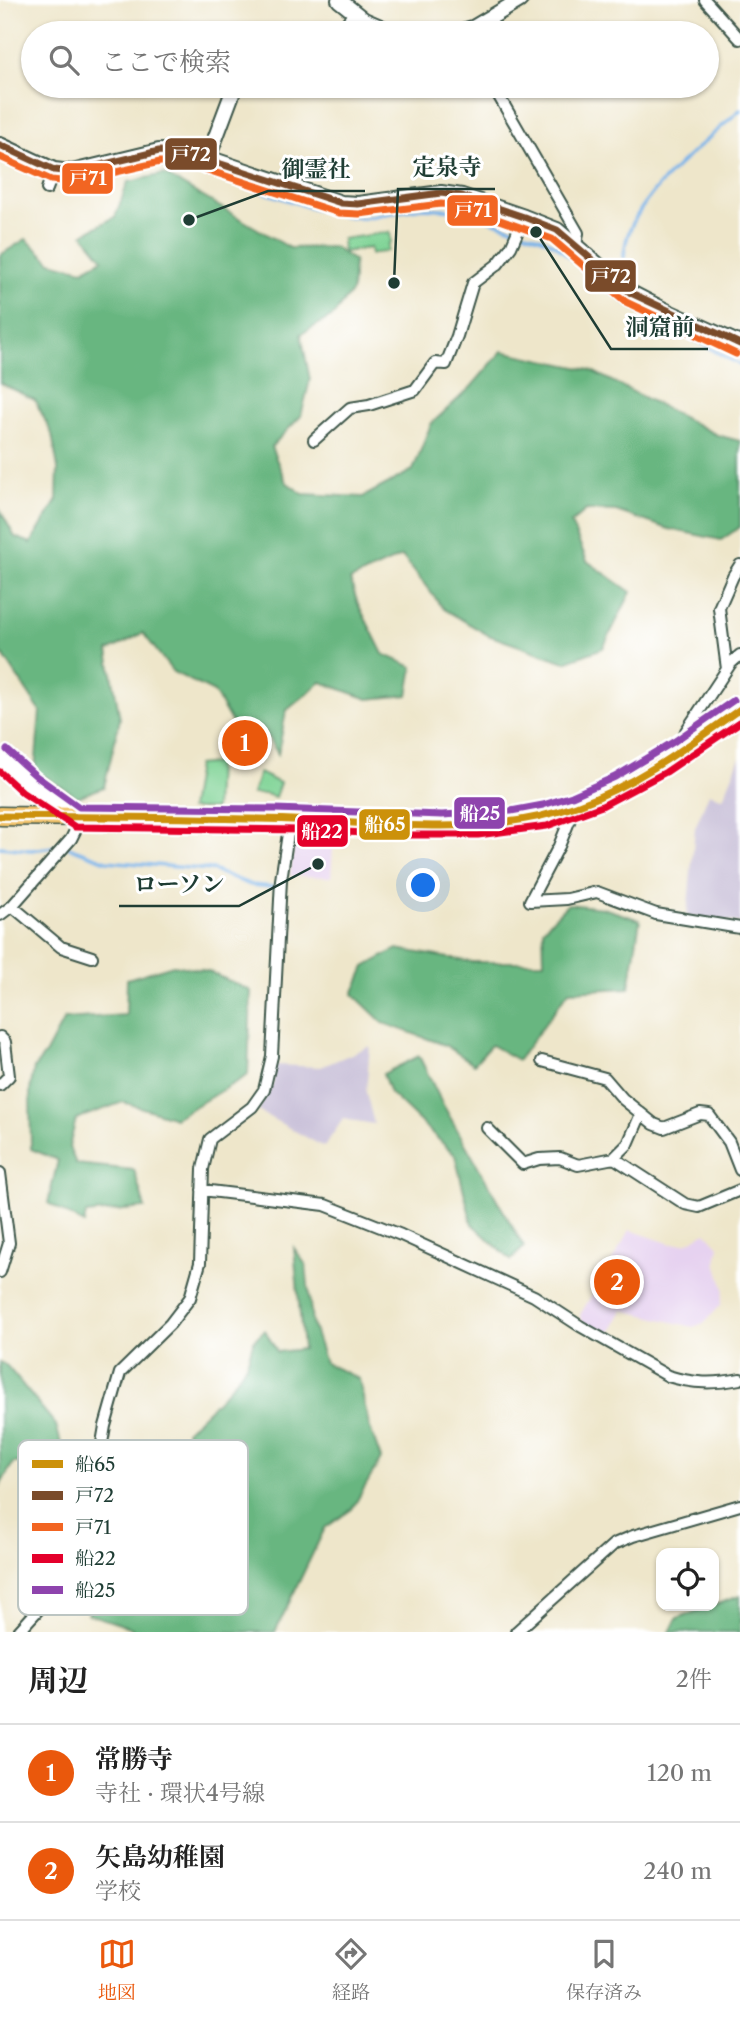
<!DOCTYPE html>
<html lang="ja">
<head>
<meta charset="utf-8">
<style>
	:root { --surface:#fff; --page:#f2f2f2; --text:#222; --muted:#767676; --line:#e0e0e0; --accent:#ea580c }
	body { margin:0; font-family:"Libre Caslon Text","Noto Serif JP",serif; background:var(--page); color:var(--text) }
	.controls { position:absolute; right:21px; bottom:21px; display:grid; overflow:hidden; border-radius:14px; box-shadow:0 2px 5px #0004 }
	.controls button { width:63px; height:63px; display:grid; place-items:center; padding:0; border:0; border-bottom:2px solid var(--line); background:var(--surface); color:var(--text); font:35px sans-serif }
	.you { position:absolute; left:424px; top:886px; width:24px; height:24px; margin:-18px; border:5px solid #fff; border-radius:50%; background:#1a73e8; box-shadow:0 0 0 10px #1a73e833 }
	.badge { display:grid; place-items:center; width:46px; height:46px; border-radius:50%; background:var(--accent); color:#fff; font-size:23px; font-weight:700 }
	.pin { position:absolute; translate:-50% -50%; border:4px solid #fff; box-shadow:0 2px 7px #0006 }
	.list { margin:0; padding:0; list-style:none }
	h2 { display:flex; justify-content:space-between; align-items:center; height:91px; margin:0; padding:0 28px; font-size:30px }
	h2 small { font-size:23px; font-weight:400; color:var(--muted) }
	.list li { display:grid; grid-template-columns:46px 1fr auto; gap:21px; align-items:center; box-sizing:border-box; height:98px; padding:0 28px; border-top:2px solid var(--line) }
	.list b { display:block; font-size:26px; white-space:nowrap }
	.list p { margin:0; font-size:23px; white-space:nowrap; color:var(--muted) }
	.list em { font-size:23px; font-style:normal; color:var(--muted) }
	.icon { flex:none; width:38px; height:38px; fill:none; stroke:currentColor; stroke-width:2; stroke-linecap:round; stroke-linejoin:round }
	.map { position:relative; flex:none; width:740px; height:1632px; overflow:hidden }
	.search { position:absolute; background:var(--surface); box-shadow:0 2px 5px #0004; left:21px; right:21px; top:21px; height:77px; display:flex; align-items:center; gap:18px; box-sizing:border-box; padding:0 24px; border-radius:38px; color:var(--muted); font-size:26px }
	.sheet { height:287px; background:var(--surface) }
	nav { display:flex; justify-content:space-around; align-items:center; box-sizing:border-box; height:98px; border-top:2px solid var(--line); background:var(--surface); font-size:19px; color:var(--muted) }
	nav a { display:grid; justify-items:center; gap:4px }
	nav .on { color:var(--accent) }
	.map>svg:first-child { display:block }
	.built { fill:#e6d2f0 }
	.industrial { fill:#c8bfd8 }
	.green { fill:#81d497; stroke:#508866; stroke-width:2 }
	.forest { fill:#68b680; stroke:#447a5a; stroke-width:2 }
	.lines { fill:none; stroke-linecap:round; stroke-linejoin:round }
	.stream { stroke:#78b3e9; stroke-width:3.5 }
	.minor-casing { stroke:#3e564a; stroke-width:14 }
	.tertiary-casing { stroke:#3e564a; stroke-width:18 }
	.primary-casing { stroke:#3e564a; stroke-width:21 }
	.minor { stroke:#fff; stroke-width:10 }
	.tertiary { stroke:#fff; stroke-width:14 }
	.primary { stroke:#f2c26a; stroke-width:18 }
	.bus-1-casing { stroke:#fff; stroke-width:12 }
	.bus-2-casing { stroke:#fff; stroke-width:12 }
	.bus-3-casing { stroke:#fff; stroke-width:12 }
	.bus-4-casing { stroke:#fff; stroke-width:12 }
	.bus-5-casing { stroke:#fff; stroke-width:12 }
	.bus-1 { stroke:#cc910a; stroke-width:7 }
	.bus-2 { stroke:#7a4b2a; stroke-width:7 }
	.bus-3 { stroke:#f26522; stroke-width:7 }
	.bus-4 { stroke:#e4002b; stroke-width:7 }
	.bus-5 { stroke:#8e44ad; stroke-width:7 }
	.key { fill:#fff; stroke:#bcc5c2; stroke-width:2 }
	.key-label { font-size:19px; fill:#1f3d34 }
	.leader { fill:none; stroke:#1f3d34; stroke-width:2.5 }
	.callout-dot { fill:#1f3d34; stroke:#fff; stroke-width:2.5 }
	.callout-label { font-size:23px; text-anchor:middle; font-weight:bold; fill:#1f3d34; stroke:#fff; stroke-width:6; stroke-linejoin:round; paint-order:stroke }
	.line-badge { stroke:#fff; stroke-width:2.5 }
	.badge-label { font-size:19px; text-anchor:middle; font-weight:bold; fill:#fff }
</style>
</head>
<body>
<div class="map">
<svg width="740" height="1632" viewBox="0 0 740 1632">
	<rect width="100%" height="100%" fill="#fff"/>
	<filter id="ink" filterUnits="userSpaceOnUse"><feTurbulence type="fractalNoise" baseFrequency=".0143" numOctaves="2"/><feDisplacementMap in="SourceGraphic" scale="14" xChannelSelector="R" yChannelSelector="G"/><feConvolveMatrix kernelMatrix="1 2 1 2 8 2 1 2 1" color-interpolation-filters="sRGB"/></filter>
	<filter id="wash" filterUnits="userSpaceOnUse"><feTurbulence type="fractalNoise" baseFrequency=".00686" numOctaves="4" result="noise"/><feDisplacementMap in="SourceGraphic" scale="28" xChannelSelector="R" yChannelSelector="G"/><feGaussianBlur stdDeviation="1.57" result="paint"/><feColorMatrix in="noise" values="0 0 0 0 0 0 0 0 0 0 0 0 0 0 0 0 0 1.4 0 .05"/><feComposite in="paint" operator="in"/></filter>
	<g filter="url(#wash)">
		<rect width="100%" height="100%" fill="#eee6ca"/>
		<!-- built -->
		<path class="built" d="M296,832L334,833L331,877L290,876Z
			M630,1230L671,1244L686,1243L706,1232L719,1246L716,1262L724,1289L721,1305L704,1323L693,1327L623,1310L608,1337L581,1320L580,1315Z"/>
		<!-- industrial -->
		<path class="industrial" d="M740,757V923L687,916L695,828L709,793L723,798Z
			M370,1046L366,1092L374,1124L343,1119L324,1147L258,1111L273,1084L275,1065L321,1067Z"/>
		<!-- green -->
		<path class="green" d="M390,232L391,243L388,244V251L371,254L370,248L343,252L342,239Z
			M217,763L215,809H190L197,765Z
			M259,773L280,783L275,797L266,794H252Z"/>
		<!-- forest -->
		<path class="forest" d="M164,174L290,248L334,247L354,261L352,291L333,316L301,334L310,380L301,416L271,447L286,482L303,494L363,497L413,470L431,424L471,387L502,351L590,370L717,435L740,441V527L721,540L669,529L616,511L586,510L571,523L587,561L631,592L603,648L565,662L488,635L444,609L402,556L350,580L358,604L383,654L413,667L408,695L368,699L321,682L286,711L278,754L262,727L236,730L214,692L173,672L143,633L108,651L120,719L104,787L78,797L35,770L40,711L3,655L0,657V510L15,537L31,543L57,500L58,468L52,434L35,400L0,383V257L2,254L26,239L51,262L83,270L103,259L83,234L115,217L128,182Z
			M568,904L603,908L640,920L629,988L569,991L518,1060L491,1045L474,1064L445,1045L383,1023L353,994L365,967L397,949L472,962H544L543,929Z
			M173,965L208,971L251,991L248,1075L175,1118L123,1102L76,1119L69,1147L76,1164L134,1170L145,1208L86,1214L84,1224L48,1203L58,1160L31,1149L30,1091L34,1068L46,1053L64,1019L126,1015L127,979Z
			M419,1056L442,1103L524,1247L511,1260L472,1224L455,1155L390,1093L383,1074Z
			M294,1248L306,1265L312,1323L325,1363L359,1379L369,1425L381,1459L352,1509L325,1528L275,1632H132V1628L88,1614L97,1596L146,1609L168,1577L236,1563L221,1509L196,1485L186,1431C206,1411 233,1389 246,1364C255,1346 246,1345 265,1330L277,1352L303,1349Z
			M0,1362L7,1366L56,1425L66,1462L13,1463L0,1486Z
			M740,1596V1632H670L677,1618Z"/>
		<g class="lines">
			<!-- stream -->
			<path class="stream" d="M0,157L64,184H81L146,166L175,163L312,208L344,216L363,218L422,208L459,210L542,238L556,245L597,282L651,319L703,344L740,365
				M622,272C624,260 624,246 628,235C645,186 703,145 740,110
				M0,847L31,850L60,846
				M68,847L107,861L212,870L251,885L273,887"/>
		</g>
	</g>
	<g filter="url(#ink)">
		<g class="lines">
			<!-- minor casing -->
			<g class="minor-casing">
				<path id="minor" d="M705,0L740,39
					M493,86L578,233L576,246
					M47,189L54,170
					M314,440L350,408L369,405L415,390L435,363L446,364L457,336L473,283L498,264L511,247L524,217
					M727,669L719,608L733,576L740,565
					M677,751L686,731L731,663L740,655
					M530,901L567,899L597,892L656,914L740,928
					M530,901L559,846L575,807
					M12,906L61,947L92,957
					M0,915L12,906L71,839L77,827L76,817
					M0,1037L5,1042L9,1076L0,1085
					M542,1061L605,1078L623,1099L654,1124L664,1128L700,1114L709,1115L729,1142L740,1170
					M487,1128L523,1164L539,1159L560,1158L578,1165L614,1158L685,1204L699,1207L740,1190
					M614,1158L628,1144L641,1114
					M0,1173L9,1243L0,1272
					M202,1190L325,1205L401,1235L534,1296L580,1326L668,1376C694,1384 714,1384 740,1379
					M18,1632L58,1588L69,1565L79,1537L99,1460L105,1426L120,1373L170,1324L190,1298L200,1263L203,1169L210,1139L252,1107L264,1090L272,1056L281,880L290,820
					M516,1632L614,1544L633,1536L740,1505"/>
			</g>
			<!-- tertiary casing -->
			<g class="tertiary-casing">
				<path id="tertiary" d="M339,0L364,20L394,33
					M341,33L355,15
					M456,33L473,28L520,0
					M0,145L54,170L72,172L159,151L184,152L208,158L341,203L358,204L441,193L462,196L524,217L557,230L631,293L666,311L740,344
					M208,158L235,86
					M0,758L29,784L76,817"/>
			</g>
			<!-- primary casing -->
			<g class="primary-casing">
				<path id="primary" d="M0,816C97,817 195,817 292,820C379,822 494,837 576,806C636,783 688,746 740,709"/>
			</g>
			<!-- minor -->
			<use href="#minor" class="minor"/>
			<!-- tertiary -->
			<use href="#tertiary" class="tertiary"/>
			<!-- primary -->
			<use href="#primary" class="primary"/>
			<!-- bus-1 casing -->
			<g class="bus-1-casing">
				<path id="bus-1" d="M0,816C97,817 195,817 292,820C385,823 486,838 576,806C636,785 689,745 740,709"/>
			</g>
			<!-- bus-2 casing -->
			<g class="bus-2-casing">
				<path id="bus-2" d="M0,145L54,170L72,172L159,151L184,152L341,203L358,204L441,193L462,196L524,217L557,230L631,293L740,344"/>
			</g>
			<!-- bus-3 casing -->
			<g class="bus-3-casing">
				<path id="bus-3" d="M0,157L51,180L72,182L160,162H183L339,213L359,214L441,204L460,206L520,227L552,239L626,302L736,354"/>
			</g>
			<!-- bus-4 casing -->
			<g class="bus-4-casing">
				<path id="bus-4" d="M0,772L23,793L75,827L303,830L406,835H478L547,826L602,806L666,772L740,722"/>
			</g>
			<!-- bus-5 casing -->
			<g class="bus-5-casing">
				<path id="bus-5" d="M7,750L36,776L79,807L275,809L442,815L511,811L543,805L572,796L615,777L675,741L734,700"/>
			</g>
			<!-- bus-1 -->
			<use href="#bus-1" class="bus-1"/>
			<!-- bus-2 -->
			<use href="#bus-2" class="bus-2"/>
			<!-- bus-3 -->
			<use href="#bus-3" class="bus-3"/>
			<!-- bus-4 -->
			<use href="#bus-4" class="bus-4"/>
			<!-- bus-5 -->
			<use href="#bus-5" class="bus-5"/>
		</g>
	</g>
	<!-- legend -->
	<rect x="18" y="1440" width="230" height="175" rx="10" class="key"/>
	<rect x="32" y="1460" width="31" height="8" fill="#cc910a"/>
	<rect x="32" y="1491" width="31" height="9" fill="#7a4b2a"/>
	<rect x="32" y="1523" width="31" height="8" fill="#f26522"/>
	<rect x="32" y="1554" width="31" height="9" fill="#e4002b"/>
	<rect x="32" y="1586" width="31" height="8" fill="#8e44ad"/>
	<g class="key-label">
		<text x="75" y="1471">船65</text>
		<text x="75" y="1502">戸72</text>
		<text x="75" y="1534">戸71</text>
		<text x="75" y="1565">船22</text>
		<text x="75" y="1597">船25</text>
	</g>
	<!-- callouts -->
	<path class="leader" d="M394 283L398 189H495M189 220L268 191H365M536 232L611 349H708M318 864L239 906H119"/>
	<g class="callout-dot">
		<circle cx="394" cy="283" r="7"/>
		<circle cx="189" cy="220" r="7"/>
		<circle cx="536" cy="232" r="7"/>
		<circle cx="318" cy="864" r="7"/>
	</g>
	<g class="callout-label">
		<text x="447" y="175">定泉寺</text>
		<text x="316" y="177">御霊社</text>
		<text x="660" y="335">洞窟前</text>
		<text x="179" y="892">ローソン</text>
	</g>
	<g class="line-badge">
		<rect x="164" y="137" width="54" height="34" rx="7" fill="#7a4b2a"/>
		<rect x="61" y="162" width="53" height="33" rx="7" fill="#f26522"/>
		<rect x="446" y="194" width="53" height="33" rx="7" fill="#f26522"/>
		<rect x="584" y="259" width="53" height="34" rx="7" fill="#7a4b2a"/>
		<rect x="453" y="796" width="53" height="34" rx="7" fill="#8e44ad"/>
		<rect x="358" y="808" width="53" height="33" rx="7" fill="#cc910a"/>
		<rect x="296" y="814" width="53" height="34" rx="7" fill="#e4002b"/>
	</g>
	<g class="badge-label">
		<text x="191" y="161">戸72</text>
		<text x="88" y="185">戸71</text>
		<text x="473" y="217">戸71</text>
		<text x="611" y="283">戸72</text>
		<text x="480" y="820">船25</text>
		<text x="385" y="831">船65</text>
		<text x="322" y="838">船22</text>
	</g>
</svg>
<div class="controls">
<button><svg class="icon" aria-label="locate" viewBox="0 0 24 24"><circle cx="12" cy="12" r="6"/><path d="M12 2v4M12 18v4M2 12h4M18 12h4"/></svg></button>
</div>
<div class="you"></div>
<div class="pin badge" style="left:245px;top:743px">1</div>
<div class="pin badge" style="left:617px;top:1282px">2</div>
<div class="search"><svg class="icon" aria-label="search" viewBox="0 0 24 24"><circle cx="10" cy="10" r="6"/><path d="M15 15l6 6"/></svg>ここで検索</div>
</div>
<section class="sheet">
<h2>周辺<small>2件</small></h2>
<ul class="list">
<li><span class="badge">1</span><div><b>常勝寺</b><p>寺社 · 環状4号線</p></div><em>120 m</em></li>
<li><span class="badge">2</span><div><b>矢島幼稚園</b><p>学校</p></div><em>240 m</em></li>
</ul>
</section>
<nav>
<a class="on"><svg class="icon" aria-label="map" viewBox="0 0 24 24"><path d="M3 6l6-2 6 2 6-2v14l-6 2-6-2-6 2zM9 4v14M15 6v14"/></svg>地図</a>
<a><svg class="icon" aria-label="directions" viewBox="0 0 24 24"><path d="M12 3l9 9-9 9-9-9zM9 14v-3h6M13 9l2 2-2 2"/></svg>経路</a>
<a><svg class="icon" aria-label="saved" viewBox="0 0 24 24"><path d="M7 4h10v16l-5-4-5 4z"/></svg>保存済み</a>
</nav>
</body>
</html>
